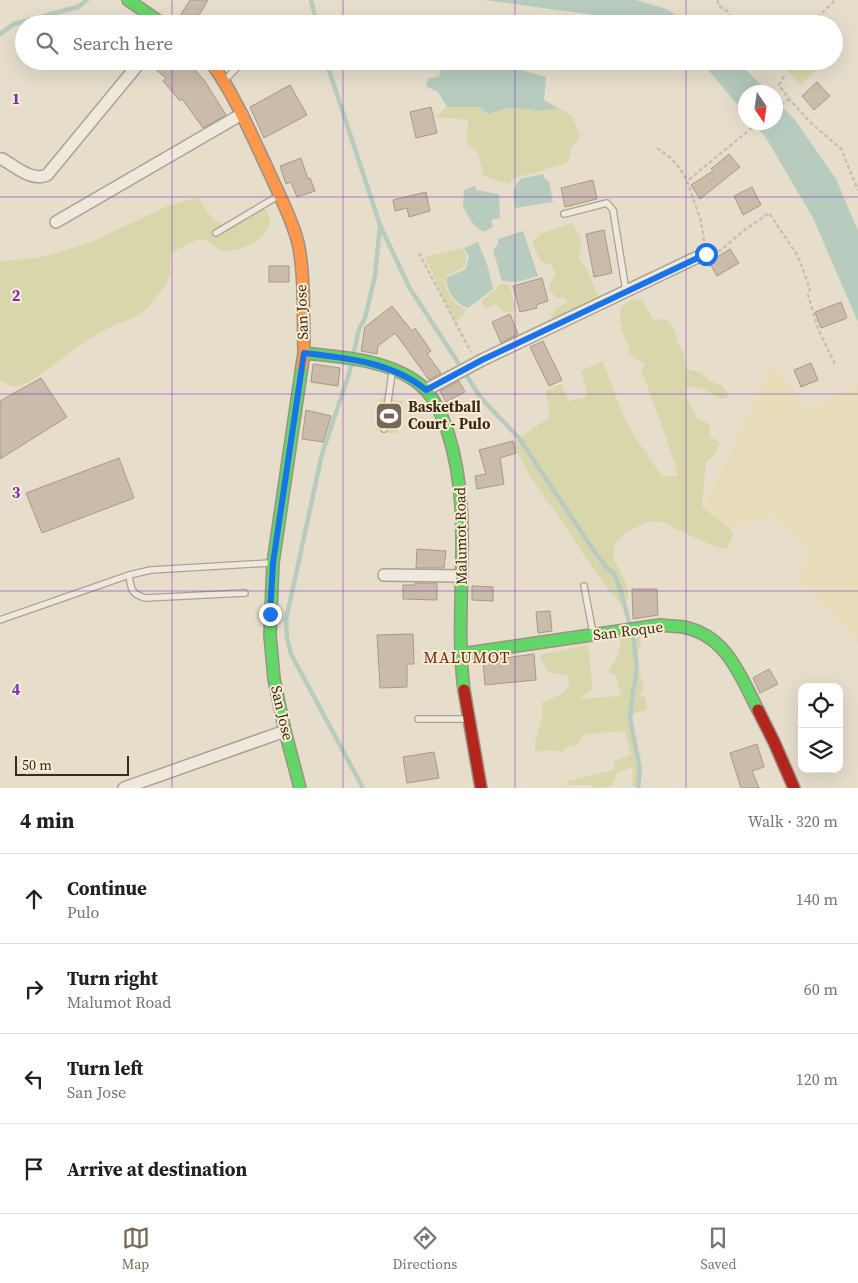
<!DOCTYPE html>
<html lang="en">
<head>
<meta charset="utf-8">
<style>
	:root { --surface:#fff; --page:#f6f6f6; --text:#202124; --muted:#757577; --line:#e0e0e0; --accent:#776959 }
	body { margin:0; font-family:"Source Serif 4",serif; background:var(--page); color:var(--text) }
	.controls { position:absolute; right:15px; bottom:15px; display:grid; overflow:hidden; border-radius:10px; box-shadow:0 5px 20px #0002 }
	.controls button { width:45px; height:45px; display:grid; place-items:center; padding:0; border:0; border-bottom:1px solid var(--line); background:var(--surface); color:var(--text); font:25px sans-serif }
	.compass { position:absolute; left:738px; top:85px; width:45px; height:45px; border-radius:50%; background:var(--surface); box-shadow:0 5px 20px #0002; rotate:167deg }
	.scale { position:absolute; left:15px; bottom:12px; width:114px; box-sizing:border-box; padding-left:5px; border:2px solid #3b2a1c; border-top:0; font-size:14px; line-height:18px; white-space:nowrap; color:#3b2a1c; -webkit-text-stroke:4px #f9ecd0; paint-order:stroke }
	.stop { position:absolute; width:15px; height:15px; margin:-11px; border:4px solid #1a73e8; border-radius:50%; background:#fff }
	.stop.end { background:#1a73e8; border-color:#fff; box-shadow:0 1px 5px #0008 }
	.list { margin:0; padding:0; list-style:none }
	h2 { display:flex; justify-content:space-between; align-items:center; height:65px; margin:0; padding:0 20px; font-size:21px }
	h2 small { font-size:16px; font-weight:400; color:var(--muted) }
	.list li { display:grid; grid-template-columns:32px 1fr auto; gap:15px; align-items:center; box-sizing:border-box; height:90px; padding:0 20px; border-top:1px solid var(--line) }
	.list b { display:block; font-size:19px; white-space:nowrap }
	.list p { margin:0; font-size:16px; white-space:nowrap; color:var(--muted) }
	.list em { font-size:16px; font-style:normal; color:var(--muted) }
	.icon { flex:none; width:28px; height:28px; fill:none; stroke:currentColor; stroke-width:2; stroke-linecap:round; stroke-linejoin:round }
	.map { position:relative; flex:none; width:858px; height:788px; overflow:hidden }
	.search { position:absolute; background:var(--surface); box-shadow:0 5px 20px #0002; left:15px; right:15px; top:15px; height:55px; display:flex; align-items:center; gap:12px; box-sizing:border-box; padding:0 18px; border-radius:28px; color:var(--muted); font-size:19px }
	.sheet { height:425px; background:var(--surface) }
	nav { display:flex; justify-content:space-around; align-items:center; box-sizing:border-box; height:70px; border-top:1px solid var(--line); background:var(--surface); font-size:14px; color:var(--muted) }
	nav a { display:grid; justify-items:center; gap:2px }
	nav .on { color:var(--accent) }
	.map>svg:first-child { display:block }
	.farmland { fill:#e8ddba }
	.green { fill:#d8d7ac }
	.water { fill:#b7ccbe }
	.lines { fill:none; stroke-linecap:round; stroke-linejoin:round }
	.stream { stroke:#b7ccbe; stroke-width:4.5 }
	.building { fill:#cabbab; stroke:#a7998a }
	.lane-casing { stroke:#aba294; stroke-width:8 }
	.street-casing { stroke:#aba294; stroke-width:14 }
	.fast-casing { stroke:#9b9285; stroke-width:14 }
	.slow-casing { stroke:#9b9285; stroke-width:14 }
	.jam-casing { stroke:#9b9285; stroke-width:14 }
	.path { stroke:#c7bfb4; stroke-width:2.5; stroke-dasharray:4 2.5; stroke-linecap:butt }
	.lane { stroke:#eee8dd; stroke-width:5.5 }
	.street { stroke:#eee8dd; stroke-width:11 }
	.fast { stroke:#63d668; stroke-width:11 }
	.slow { stroke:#ff974d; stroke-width:11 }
	.jam { stroke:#b3261e; stroke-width:11 }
	.route { stroke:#1a73e8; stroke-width:6 }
	.grid { fill:none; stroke:#7b2cbf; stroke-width:1; stroke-opacity:0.55 }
	.labels { text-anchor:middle; stroke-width:4; stroke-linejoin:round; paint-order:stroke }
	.street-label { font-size:15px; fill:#3b2a1c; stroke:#f9ecd0 }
	.poi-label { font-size:15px; font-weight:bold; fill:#3b2a1c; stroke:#f9ecd0; text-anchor:start }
	.neighbourhood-label { font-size:16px; letter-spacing:1px; fill:#6c2616; stroke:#f9ecd0 }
	.grid-label { font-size:16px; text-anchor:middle; font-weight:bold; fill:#7b2cbf; stroke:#f9ecd0; stroke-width:4; stroke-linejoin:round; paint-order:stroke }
</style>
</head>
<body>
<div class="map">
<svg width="858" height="788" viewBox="0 0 858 788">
	<rect width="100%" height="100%" fill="#e6decb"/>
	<!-- farmland -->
	<path class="farmland" d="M772,363L806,409L858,384V643L794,576L809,555L773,516L729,528L702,507Z"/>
	<!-- green -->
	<path class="green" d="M783,61H825L800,85L780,64Z
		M447,107H479L488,114C495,112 505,107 512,108C531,109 537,113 557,107L572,116L580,136L571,149L568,163L515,178L509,184L484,176L478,153L467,144L468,120L435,117Z
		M195,198C204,200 203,208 209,214C212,218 218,222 223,225L227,224L263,206C266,210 270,215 270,220C271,238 242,251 226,251C216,251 210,239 199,239L172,252C167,259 172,266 170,274C167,285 156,297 149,306C138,319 123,321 109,328C89,338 72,351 54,364C44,372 31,383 18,386C12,387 5,383 0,380V261L38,258L92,242L165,207Z
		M571,223C582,233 583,245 579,258L587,270L599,298L555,322L551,315L557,308L567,303L566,299L557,298L549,290L551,282L556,274L550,264L541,262L532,243L540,234Z
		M462,248L467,256L464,267L445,277C445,292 453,305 467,310L455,323L425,257Z
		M503,284L509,285L517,311L503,312L496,304L486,308L481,302L496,289L498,285Z
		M632,299L642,300C648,307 649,315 655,322L659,319H666L675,331L677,341L684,353L685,369L699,372L709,380L724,387L729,397L721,399L703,389L689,386L686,395L697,418L710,425L709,438L716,439L720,443L714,457L706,461L702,507L729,528L733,535L728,548L725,549C708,545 690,535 674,528C669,525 662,521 656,521C647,521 639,526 631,530C587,555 641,577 625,604L622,605C599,581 579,547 560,519C548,500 519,464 514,443L519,438L550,417L546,394L547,390L561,384L569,401L585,397L587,393L581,371L603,361L624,418L637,440L662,476H678L668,443L641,369L645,365L628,353L629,345C622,332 618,322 621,307Z
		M380,398L403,401L397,434L375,430Z
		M640,637L641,646L636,653L639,667L636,671L640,674L644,688L640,695L645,696L647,709L633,714L631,729L641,757V786H632L633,767L617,773L612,786L596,788L590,785H567V781L613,770L614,761L631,755L625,731L585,734L577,745L565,748L562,752L550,750L535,752V742L542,718V702L560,695L569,686L568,676L548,672L539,655L588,645L593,689L579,699L621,696L616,676L608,671C616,661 621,652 620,639Z"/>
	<!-- water -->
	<path class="water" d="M484,0H636L666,9L691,24H618L588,14Z
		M443,61H465V64L478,65L479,61H491L546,77L544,100L572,116L557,108C537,113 531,109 512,108C505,108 495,112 488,114L479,107H447L438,92L426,86L428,79L439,76Z
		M698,61H737L768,92H746L745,114L710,72Z
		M776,100L795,120L836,179L858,231V322L813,218L766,138L753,123L776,122Z
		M544,174V178L549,181L553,202L515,208L513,191L520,179Z
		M475,186L476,190L499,194L500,218L491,220L493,227L483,232L472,223L463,207L464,190Z
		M523,231L538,276L517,282L502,281L493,250L498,244V239Z
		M478,242L488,267L493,289L468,308C455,304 447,292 446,278L466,269L469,257L464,248Z"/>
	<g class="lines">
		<!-- stream -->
		<path class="stream" d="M311,0L317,24
			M0,34L14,24L78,7L87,0
			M326,61L380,225L409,287L481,398L519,438L592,548L605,566L614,574L620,588L634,641L637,669L631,705L630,718L640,770L638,788
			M363,788L291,654L287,638L286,620L322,454L349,374L359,329L365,318L375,276L380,225"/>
	</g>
	<!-- building -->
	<path class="building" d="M190,0H208L194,24L180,16Z
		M148,61H187L204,80L226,115L203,128L182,99L180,101L163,81L166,78L148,63Z
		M817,82L830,96L814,110L802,96Z
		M290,85L307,115L264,138L250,107Z
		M431,107L437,133L416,138L410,112Z
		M729,154L740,167L700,199L691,185L713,171L711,169Z
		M301,158L308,179L310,178L315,191L297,197L291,182L286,184L280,166Z
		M593,180L597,199L565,207L561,188Z
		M752,187L761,205L743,215L734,196Z
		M426,192L430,211L409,217L407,208L395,211L393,200Z
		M604,230L612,273L594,277L586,234Z
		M730,249L739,263L717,276L709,262Z
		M269,266H289V282H269Z
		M542,278L548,301L536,305L537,308L520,312L513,286Z
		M841,302L847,318L821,328L815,312Z
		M392,306L412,331L415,328L431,351L427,354L441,373L429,380L427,377L395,333L378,346L377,354L361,351L365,327Z
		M510,314L518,334L501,343L492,322Z
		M543,341L562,380L549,386L530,347Z
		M811,363L818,380L801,387L794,370Z
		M313,364L340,368L338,386L311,382Z
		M41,378L67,417L0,459V401Z
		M459,381L465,392L446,402L440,391Z
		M306,410L331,416L323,442L302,439Z
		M513,441L516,453L500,458L504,484L477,489L475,476L486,474L479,450Z
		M119,458L134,498L42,533L26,493Z
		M417,549L446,551L444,568H416Z
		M415,583H437V600L403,599V585H415Z
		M472,586L493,587V601L472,600Z
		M632,589H657L658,615L633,619Z
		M550,611L552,631L538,633L536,612Z
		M413,634L414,664H407V687L380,688L377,635Z
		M534,654L536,680L485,685L483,661Z
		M769,669L778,684L760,693L753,678Z
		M757,744L764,767L752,771L759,788H741L730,753Z
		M434,752L439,778L407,783L403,757Z"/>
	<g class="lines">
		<!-- lane casing -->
		<g class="lane-casing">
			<path id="lane" d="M226,79L243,61
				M564,214L607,203L613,210L626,291
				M216,233L278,196
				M384,429L392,373
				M129,575C131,589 131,594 145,598L245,593
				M584,586L593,633
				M0,620L129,575L151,570L270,563
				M418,719H466"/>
		</g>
		<!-- street casing -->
		<g class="street-casing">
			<path id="street" d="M2,159C15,166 32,182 47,175L141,61
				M56,222L242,114
				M426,390L482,360L706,253
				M384,575L462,576
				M124,788L285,731"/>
		</g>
		<!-- fast casing -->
		<g class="fast-casing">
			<path id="fast" d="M128,0L163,24
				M304,353C340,357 383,359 414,380C433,393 441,412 448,433C475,517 453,604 464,690
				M461,654L660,625C668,626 676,626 683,627C726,635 740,675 758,710
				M300,788L285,731L274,679L270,635L273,563L302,366"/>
		</g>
		<!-- slow casing -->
		<g class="slow-casing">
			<path id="slow" d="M210,61C235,95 251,134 269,172C279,195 292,218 298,243C305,274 303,319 304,353L302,366"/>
		</g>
		<!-- jam casing -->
		<g class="jam-casing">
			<path id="jam" d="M464,690L481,788
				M758,710L774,742L794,788"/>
		</g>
		<!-- path -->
		<path class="path" d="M718,0V5L728,12L731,20L736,24
			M816,24L818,17L835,0
			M784,76L779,85L789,99L812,124L841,149L858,190
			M776,109L789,99
			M657,148C672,158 679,165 687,181
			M704,241L701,221L687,181L759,122
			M718,251L721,250L743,231L769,213L798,256L810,289L808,295L818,329L835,364
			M419,253L471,352"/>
		<!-- lane -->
		<use href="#lane" class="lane"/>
		<!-- street -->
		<use href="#street" class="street"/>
		<!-- fast -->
		<use href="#fast" class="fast"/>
		<!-- slow -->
		<use href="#slow" class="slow"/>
		<!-- jam -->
		<use href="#jam" class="jam"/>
	</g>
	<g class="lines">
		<!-- route -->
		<path class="route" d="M270,614L273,563L304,353C346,358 392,362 426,390L482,360L706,254"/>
	</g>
	<!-- grid -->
	<path class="grid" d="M172,0V24M343,0V24M515,0V24M686,0V24M172,61V788M343,61V788M515,61V788M686,61V788M0,197H858M0,394H858M0,591H858"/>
	<!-- icons -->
	<defs>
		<g id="stadium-square" transform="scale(1.4375)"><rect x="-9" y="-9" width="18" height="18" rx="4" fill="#776959" stroke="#f9ecd0"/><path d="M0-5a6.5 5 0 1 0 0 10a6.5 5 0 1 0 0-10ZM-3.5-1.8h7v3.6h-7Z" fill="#fff"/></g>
	</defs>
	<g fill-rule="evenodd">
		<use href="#stadium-square" x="389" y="416"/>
	</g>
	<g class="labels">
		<!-- street labels -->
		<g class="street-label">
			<text transform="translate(302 312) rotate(-92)" y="5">San Jose</text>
			<text transform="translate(461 536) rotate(-91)" y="5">Malumot Road</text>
			<text transform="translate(628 631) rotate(-7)" y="5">San Roque</text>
			<text transform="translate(282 713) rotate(77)" y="5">San Jose</text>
		</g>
		<!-- poi labels -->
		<g class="poi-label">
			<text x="408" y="412">Basketball<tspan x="408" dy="17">Court - Pulo</tspan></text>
		</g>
		<!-- neighbourhood labels -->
		<g class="neighbourhood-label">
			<text x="467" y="663">MALUMOT</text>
		</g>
	</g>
	<g class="grid-label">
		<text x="16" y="104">1</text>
		<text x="16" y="301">2</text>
		<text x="16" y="498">3</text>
		<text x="16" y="695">4</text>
	</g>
</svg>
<div class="controls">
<button><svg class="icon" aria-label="locate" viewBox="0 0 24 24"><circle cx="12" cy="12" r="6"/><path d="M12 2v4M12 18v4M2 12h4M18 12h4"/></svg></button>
<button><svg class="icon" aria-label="layers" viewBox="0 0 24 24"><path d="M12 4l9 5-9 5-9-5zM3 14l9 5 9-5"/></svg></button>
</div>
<svg class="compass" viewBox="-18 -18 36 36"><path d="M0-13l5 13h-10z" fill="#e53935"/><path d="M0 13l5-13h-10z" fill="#757577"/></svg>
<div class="scale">50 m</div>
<div class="stop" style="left:706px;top:254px"></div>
<div class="stop end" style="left:270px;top:614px"></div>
<div class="search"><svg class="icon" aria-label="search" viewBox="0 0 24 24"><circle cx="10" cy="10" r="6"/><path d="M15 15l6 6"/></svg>Search here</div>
</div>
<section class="sheet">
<h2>4 min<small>Walk · 320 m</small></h2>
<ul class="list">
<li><svg class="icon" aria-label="ahead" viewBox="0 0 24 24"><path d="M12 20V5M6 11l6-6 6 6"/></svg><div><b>Continue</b><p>Pulo</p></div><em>140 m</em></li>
<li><svg class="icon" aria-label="right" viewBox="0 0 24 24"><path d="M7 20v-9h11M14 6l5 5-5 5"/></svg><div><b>Turn right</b><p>Malumot Road</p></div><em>60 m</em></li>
<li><svg class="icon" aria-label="left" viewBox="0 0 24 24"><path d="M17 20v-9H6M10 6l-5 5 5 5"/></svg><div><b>Turn left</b><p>San Jose</p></div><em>120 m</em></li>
<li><svg class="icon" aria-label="arrive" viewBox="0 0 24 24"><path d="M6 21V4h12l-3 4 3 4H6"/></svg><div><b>Arrive at destination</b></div></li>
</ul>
</section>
<nav>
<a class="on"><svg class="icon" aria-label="map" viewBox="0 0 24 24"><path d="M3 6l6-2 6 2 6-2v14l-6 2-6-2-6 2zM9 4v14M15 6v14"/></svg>Map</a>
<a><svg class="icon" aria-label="directions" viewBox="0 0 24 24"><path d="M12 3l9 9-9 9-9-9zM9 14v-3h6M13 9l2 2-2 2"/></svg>Directions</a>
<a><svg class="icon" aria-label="saved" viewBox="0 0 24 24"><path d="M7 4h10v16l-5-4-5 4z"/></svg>Saved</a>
</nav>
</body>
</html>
